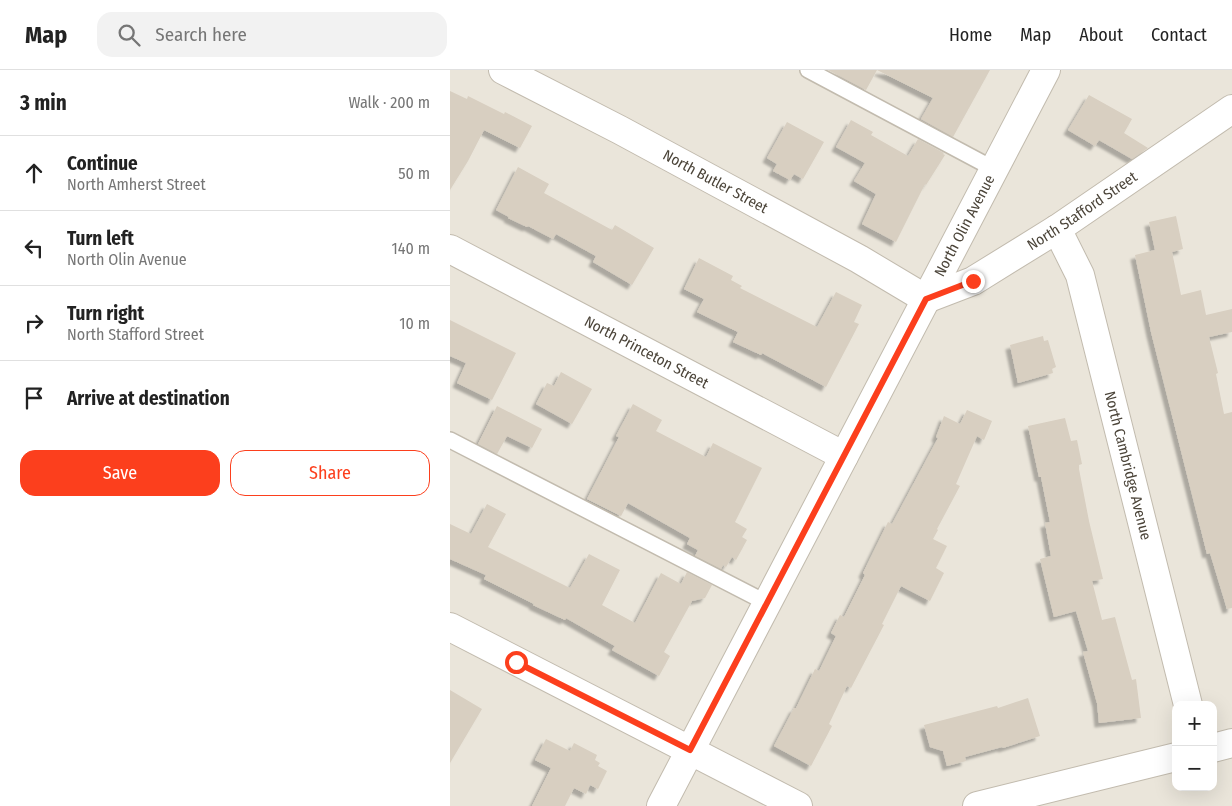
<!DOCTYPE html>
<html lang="en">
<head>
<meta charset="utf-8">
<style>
	:root { --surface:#fff; --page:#f2f2f2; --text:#222; --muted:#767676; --line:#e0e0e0; --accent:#fc3f1d }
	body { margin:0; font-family:"Fira Sans Condensed",sans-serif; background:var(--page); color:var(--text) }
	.controls { position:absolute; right:15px; bottom:15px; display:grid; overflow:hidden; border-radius:10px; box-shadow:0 5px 20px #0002 }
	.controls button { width:45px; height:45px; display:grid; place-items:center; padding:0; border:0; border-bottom:1px solid var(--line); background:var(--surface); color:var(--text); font:25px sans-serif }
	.stop { position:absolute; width:15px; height:15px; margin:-11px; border:4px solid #fc3f1d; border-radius:50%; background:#fff }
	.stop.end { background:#fc3f1d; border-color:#fff; box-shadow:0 1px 5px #0008 }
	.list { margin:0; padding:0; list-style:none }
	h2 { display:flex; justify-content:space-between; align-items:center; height:65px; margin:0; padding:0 20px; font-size:21px }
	h2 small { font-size:16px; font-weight:400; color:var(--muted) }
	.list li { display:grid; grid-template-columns:32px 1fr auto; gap:15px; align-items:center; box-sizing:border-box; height:75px; padding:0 20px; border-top:1px solid var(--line) }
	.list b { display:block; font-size:19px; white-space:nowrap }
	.list p { margin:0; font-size:16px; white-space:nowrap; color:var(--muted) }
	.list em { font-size:16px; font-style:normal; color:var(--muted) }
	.actions { display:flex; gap:10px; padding:15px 20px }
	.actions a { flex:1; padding:11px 0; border:1px solid var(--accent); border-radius:15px; text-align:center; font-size:18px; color:var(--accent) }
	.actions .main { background:var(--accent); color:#fff }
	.icon { flex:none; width:28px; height:28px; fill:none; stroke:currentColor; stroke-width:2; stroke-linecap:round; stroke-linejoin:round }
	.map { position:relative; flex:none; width:782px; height:736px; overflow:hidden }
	header { display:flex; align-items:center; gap:30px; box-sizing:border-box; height:70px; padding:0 25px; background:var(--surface); border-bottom:1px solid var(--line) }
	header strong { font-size:24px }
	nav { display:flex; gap:28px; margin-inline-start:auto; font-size:18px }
	.search { width:350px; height:45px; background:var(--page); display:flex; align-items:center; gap:12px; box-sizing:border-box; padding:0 18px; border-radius:15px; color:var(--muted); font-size:19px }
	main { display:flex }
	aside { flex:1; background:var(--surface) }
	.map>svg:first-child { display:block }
	.residential { fill:#eae5da; fill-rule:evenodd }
	.building { fill:#d8cfc1; filter:url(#shadow) }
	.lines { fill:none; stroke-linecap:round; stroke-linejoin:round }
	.service-casing { stroke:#c2bbae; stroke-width:18 }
	.minor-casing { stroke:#c2bbae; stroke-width:30 }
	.service { stroke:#fff; stroke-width:15 }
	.minor { stroke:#fff; stroke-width:28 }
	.route { stroke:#fc3f1d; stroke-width:6 }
	.labels { text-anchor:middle; stroke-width:5; stroke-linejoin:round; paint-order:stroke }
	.street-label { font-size:15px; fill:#4b4439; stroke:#fff }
</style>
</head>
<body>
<header>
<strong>Map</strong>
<div class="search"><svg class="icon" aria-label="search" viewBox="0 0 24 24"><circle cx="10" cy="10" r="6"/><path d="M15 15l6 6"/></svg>Search here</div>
<nav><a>Home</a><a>Map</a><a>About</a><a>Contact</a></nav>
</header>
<main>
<aside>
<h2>3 min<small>Walk · 200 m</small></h2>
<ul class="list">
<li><svg class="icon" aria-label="ahead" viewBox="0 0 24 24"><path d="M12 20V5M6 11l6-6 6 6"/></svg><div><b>Continue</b><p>North Amherst Street</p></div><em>50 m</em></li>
<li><svg class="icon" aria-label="left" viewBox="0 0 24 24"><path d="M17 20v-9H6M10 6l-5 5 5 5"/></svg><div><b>Turn left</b><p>North Olin Avenue</p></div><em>140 m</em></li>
<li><svg class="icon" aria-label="right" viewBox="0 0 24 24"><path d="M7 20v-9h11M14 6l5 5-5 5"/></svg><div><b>Turn right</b><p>North Stafford Street</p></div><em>10 m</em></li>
<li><svg class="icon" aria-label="arrive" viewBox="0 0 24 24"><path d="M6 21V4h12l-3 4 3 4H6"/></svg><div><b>Arrive at destination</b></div></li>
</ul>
<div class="actions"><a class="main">Save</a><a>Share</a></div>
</aside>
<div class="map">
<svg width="782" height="736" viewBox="0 0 782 736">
	<defs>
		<filter id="shadow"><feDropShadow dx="-4.5" dy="4.5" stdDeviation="1" flood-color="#0004"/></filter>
	</defs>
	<rect width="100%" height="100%" fill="#f6f3ec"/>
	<!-- residential -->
	<path class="residential" d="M0,0H782V736H0ZM726,635H763V717H726Z"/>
	<!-- building -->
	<path class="building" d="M378,0H427L416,20Z
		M427,0H540L503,67L471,49L483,28Z
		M0,21L17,29L18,26L54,44L55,42L82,56L70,78L34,60L18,91L0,120Z
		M639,25L682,49L674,63L698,78L682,89L649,70L645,76L618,60Z
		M401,50L423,62L421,65L458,86L468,69L494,83L493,84L495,85L476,115L475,114L446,172L412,154L426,124L404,111L415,93L386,77Z
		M337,52L374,72L353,109L344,104L340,110L323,101L327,94L317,88Z
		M68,97L99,114L94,123L162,160L165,155L204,178L182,215L143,192L146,186L106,164L103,169L78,156L77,157L58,148L59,147L46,140Z
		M726,146L733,179L722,182L731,225L751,220L756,245L782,239V262L759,267L768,303L766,304L774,344L782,342V538L777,539L760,483L757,484L701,262L685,185L705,180L699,152Z
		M249,188L283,206L281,210L292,216L290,218L367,257L386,222L412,235L404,252L409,254L376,317L312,283L311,285L283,272L288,262L247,242L254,229L234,219Z
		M0,250L66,283L42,330L7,313L16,293L0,286Z
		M593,266L594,271L598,270L606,297L602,299L603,303L568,313L560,275Z
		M111,302L142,319L122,354L86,334L97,313L104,316Z
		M183,334L212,350L206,361L256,387L263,373L312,398L285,452L297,459L292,467L297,470L286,490L282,487L276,497L273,495L271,499L245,486L248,480L237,474L240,468L178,433L171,446L137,429L169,367L166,366Z
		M47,336L92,359L82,378L57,366L47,384L28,374Z
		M517,340L542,351L534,370L527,366L506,414L510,416L487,459L488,460L483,469L497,476L486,498L494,503L480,531L451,516L432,554L434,555L401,618L397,616L379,654L382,656L361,696L324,676L344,638H346L365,599L369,601L386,566L381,563L390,545L394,547L415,505L413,503L438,452L442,454L488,368L486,367L494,346L510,354Z
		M615,348L621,371L627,370L632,394L629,395V399L639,451L653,509L642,511L652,550L665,547L682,610L686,609L691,648L649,653L647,633L633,582L638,581L626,541L604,547L590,489L601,486L595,453L600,452L591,407H589L578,356Z
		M37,434L56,444L38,477L120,518L139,484L170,500L152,535L185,553L211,503L231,514L237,502L262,515L255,528L242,531L214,582L220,586L209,606L162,580L165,576L116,548L115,550L83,535L84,534L34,509L36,505L0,489V454L21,464Z
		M0,620L32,639L0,693Z
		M578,628L590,666L553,678L552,677L515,687L516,691L497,696L493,681L480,677L474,655L547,636L548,638Z
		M96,669L120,681L124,673L147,685L145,690L150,693L148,696L157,701L148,719L140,715L136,724L124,718L115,736H82L101,698L85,690Z"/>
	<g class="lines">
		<!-- service casing -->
		<g class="service-casing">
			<path id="service" d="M358,0L544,99
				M0,370L317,533"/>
		</g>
		<!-- minor casing -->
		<g class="minor-casing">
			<g id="minor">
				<path id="s1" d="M53,0L170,60L409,189L476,229"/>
				<path id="s2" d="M607,159L630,205L738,635"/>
				<path id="s3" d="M0,179L394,386"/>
				<path id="s4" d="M476,229L523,211L607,159L782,39"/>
				<path d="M0,557L348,736"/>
				<path d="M763,678L782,673"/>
				<path id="s5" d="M211,736L596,0"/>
				<path d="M527,736L726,687"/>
			</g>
		</g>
		<!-- service -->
		<use href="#service" class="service"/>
		<!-- minor -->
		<use href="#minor" class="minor"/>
	</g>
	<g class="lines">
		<!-- route -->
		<path class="route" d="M66,592L240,680L476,229L523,211"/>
	</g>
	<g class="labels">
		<!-- street labels -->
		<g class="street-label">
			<text dy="5" stroke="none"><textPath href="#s1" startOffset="240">North Butler Street</textPath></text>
			<text dy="5" stroke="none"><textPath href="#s4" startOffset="180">North Stafford Street</textPath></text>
			<text dy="5" stroke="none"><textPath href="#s5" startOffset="655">North Olin Avenue</textPath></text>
			<text dy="5" stroke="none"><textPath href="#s3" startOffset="222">North Princeton Street</textPath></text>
			<text dy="5" stroke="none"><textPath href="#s2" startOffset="248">North Cambridge Avenue</textPath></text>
		</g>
	</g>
</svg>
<div class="controls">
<button>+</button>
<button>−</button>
</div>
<div class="stop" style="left:66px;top:592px"></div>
<div class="stop end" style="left:523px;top:211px"></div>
</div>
</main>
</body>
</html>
